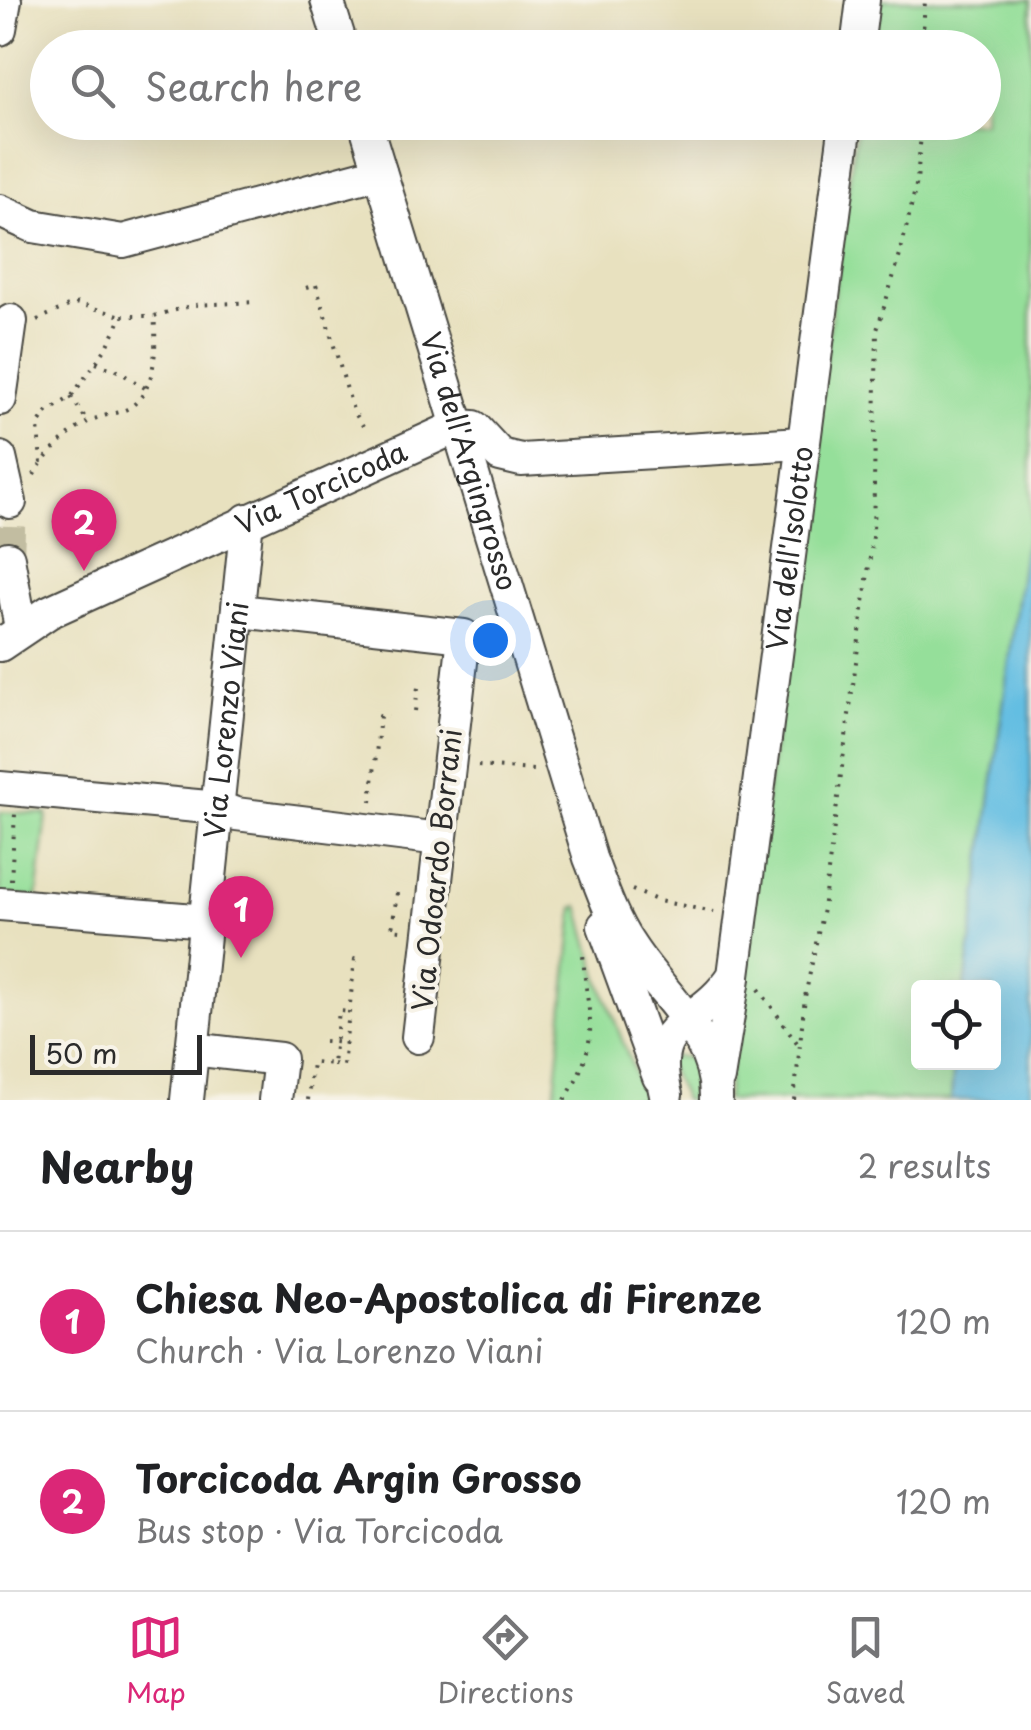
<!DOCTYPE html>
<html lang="en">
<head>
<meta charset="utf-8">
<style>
	:root { --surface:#fff; --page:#f6f6f6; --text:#202124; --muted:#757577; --line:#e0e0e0; --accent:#db2777 }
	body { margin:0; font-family:"Playpen Sans",sans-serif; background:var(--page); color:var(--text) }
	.controls { position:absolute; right:30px; bottom:30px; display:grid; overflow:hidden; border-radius:10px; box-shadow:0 10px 40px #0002 }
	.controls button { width:90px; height:90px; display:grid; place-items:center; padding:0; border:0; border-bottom:2px solid var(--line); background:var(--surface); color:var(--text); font:50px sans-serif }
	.scale { position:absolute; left:30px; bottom:25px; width:172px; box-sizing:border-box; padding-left:10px; border:5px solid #2b2b2b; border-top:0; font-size:28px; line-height:35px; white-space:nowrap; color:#2b2b2b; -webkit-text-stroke:8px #f7f3e8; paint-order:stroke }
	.you { position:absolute; left:490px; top:640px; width:35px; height:35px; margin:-25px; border:8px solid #fff; border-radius:50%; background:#1a73e8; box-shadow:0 0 0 15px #1a73e833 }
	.badge { display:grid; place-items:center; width:65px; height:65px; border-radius:50%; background:var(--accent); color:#fff; font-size:32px; font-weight:700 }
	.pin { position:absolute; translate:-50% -82px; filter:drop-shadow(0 2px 5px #0008) }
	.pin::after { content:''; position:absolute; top:52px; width:35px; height:30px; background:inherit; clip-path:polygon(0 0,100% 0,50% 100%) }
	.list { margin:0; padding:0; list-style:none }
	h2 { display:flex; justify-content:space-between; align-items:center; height:130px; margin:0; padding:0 40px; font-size:42px }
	h2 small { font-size:32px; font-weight:400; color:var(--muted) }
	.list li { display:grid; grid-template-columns:65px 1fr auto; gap:30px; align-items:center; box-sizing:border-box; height:180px; padding:0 40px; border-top:2px solid var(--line) }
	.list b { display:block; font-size:38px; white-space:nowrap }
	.list p { margin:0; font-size:32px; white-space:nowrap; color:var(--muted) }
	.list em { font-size:32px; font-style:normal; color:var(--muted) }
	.icon { flex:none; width:55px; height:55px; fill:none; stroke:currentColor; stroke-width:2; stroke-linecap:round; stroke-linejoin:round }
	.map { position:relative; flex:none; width:1031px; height:1100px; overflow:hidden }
	.search { position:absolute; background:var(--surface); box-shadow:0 10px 40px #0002; left:30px; right:30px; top:30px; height:110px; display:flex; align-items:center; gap:25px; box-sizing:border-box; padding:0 35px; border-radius:55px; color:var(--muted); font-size:38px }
	.sheet { height:490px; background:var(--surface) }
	nav { display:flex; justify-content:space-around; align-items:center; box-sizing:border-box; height:140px; border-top:2px solid var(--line); background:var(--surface); font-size:28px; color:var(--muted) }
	nav a { display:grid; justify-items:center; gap:5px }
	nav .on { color:var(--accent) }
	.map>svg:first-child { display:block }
	.green { fill:#95df9a; stroke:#608562; stroke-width:2.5 }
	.water { fill:#64bee2; stroke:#487486; stroke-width:2.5 }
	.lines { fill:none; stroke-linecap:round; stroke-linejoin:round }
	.minor-tunnel { stroke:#c2bda1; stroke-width:32; stroke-dasharray:32 16; stroke-linecap:butt }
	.minor-casing { stroke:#474641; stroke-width:36 }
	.path { stroke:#474641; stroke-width:4; stroke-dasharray:2.5 8; stroke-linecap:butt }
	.minor { stroke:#fff; stroke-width:32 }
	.labels { text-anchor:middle; stroke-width:8; stroke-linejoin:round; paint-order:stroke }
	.street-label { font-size:28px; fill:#2b2b2b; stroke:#f7f3e8 }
</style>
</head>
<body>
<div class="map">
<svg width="1031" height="1100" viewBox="0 0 1031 1100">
	<rect width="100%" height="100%" fill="#f7f3e8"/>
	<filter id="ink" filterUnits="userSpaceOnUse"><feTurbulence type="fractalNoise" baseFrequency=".01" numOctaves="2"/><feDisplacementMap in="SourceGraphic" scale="20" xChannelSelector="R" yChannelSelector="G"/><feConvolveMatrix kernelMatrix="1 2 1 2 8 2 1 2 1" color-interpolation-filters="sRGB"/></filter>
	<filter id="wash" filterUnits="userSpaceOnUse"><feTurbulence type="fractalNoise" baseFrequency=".0048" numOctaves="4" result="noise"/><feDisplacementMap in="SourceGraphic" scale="40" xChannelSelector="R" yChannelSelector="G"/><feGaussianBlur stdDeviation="2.25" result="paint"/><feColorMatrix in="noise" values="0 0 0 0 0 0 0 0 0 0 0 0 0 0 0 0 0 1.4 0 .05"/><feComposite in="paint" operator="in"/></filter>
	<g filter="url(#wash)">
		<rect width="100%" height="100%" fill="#e8e1bf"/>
		<!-- green -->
		<path class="green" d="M876,0H1031V523L1024,550L965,987L918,988V1062L954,1063L951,1100H726L857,123L984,122V48L869,47Z
			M0,812L47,814L37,898L0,895Z
			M579,906L599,979L645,1100H554L574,908Z
			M673,1056L692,1058L702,1074L699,1100H684L667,1063Z"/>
		<!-- water -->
		<path class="water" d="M1031,523V1100H951L954,1063L994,1062V988L965,987L1024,550Z"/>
	</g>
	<g filter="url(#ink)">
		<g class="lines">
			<!-- minor-tunnel -->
			<path class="minor-tunnel" d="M8,558L10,502"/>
			<!-- minor casing -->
			<g class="minor-casing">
				<g id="minor">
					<path d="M327,0L342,48"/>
					<path d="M0,29L5,0"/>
					<path d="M857,48L863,0"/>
					<path id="s1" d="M365,122L590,858C601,886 611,917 628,943C660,995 718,1034 716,1100"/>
					<path d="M0,211L33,226L123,241L380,172"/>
					<path d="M0,399L11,321"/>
					<path d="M0,458L10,502"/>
					<path d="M8,558L21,628"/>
					<path d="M240,611L464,636L418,1037"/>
					<path id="s2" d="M0,645L49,612L458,426L474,427L500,455L521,460L802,443"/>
					<path d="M0,788L219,808L236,814L440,839"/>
					<path d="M0,904L207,921"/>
					<path d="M604,926L659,1077"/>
					<path d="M192,1049L280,1059L275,1100"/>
					<path d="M718,1078L734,978"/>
					<path id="s3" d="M666,1095C647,1016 698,1031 734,975L846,122"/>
					<path id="s4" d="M187,1100L247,520"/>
				</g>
			</g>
			<!-- path -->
			<path class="path" d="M922,48L925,0
				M306,288L316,285L353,410L363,426
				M37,320L75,303L122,316
				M96,363L118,371L145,388
				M71,397L88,422
				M41,463L38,425L46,413L71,397L107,347L122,316H154
				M34,475C44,456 70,431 90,421C101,415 116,414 127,409C157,393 157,345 154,316L194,305L258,302
				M415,711L418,687
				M478,766L534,770
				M371,802L380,716L388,717
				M11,880L15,814
				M632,890L659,901L714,912
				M397,893L392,929L401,930L400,933
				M759,989L800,1047
				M324,1041L346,1043
				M333,1064L343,1066L355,959L360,960
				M308,1100L312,1062L333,1064L339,1011L350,1012
				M565,1100C605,1031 586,1023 583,952
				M794,1100L805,997L823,909L873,535L877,330L900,255L917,181L922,122"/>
			<!-- minor -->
			<use href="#minor" class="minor"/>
		</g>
	</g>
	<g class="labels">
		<!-- street labels -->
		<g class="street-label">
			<text dy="10" stroke="none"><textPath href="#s1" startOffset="355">Via dell'Argingrosso</textPath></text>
			<text dy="10" stroke="none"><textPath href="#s2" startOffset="358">Via Torcicoda</textPath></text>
			<text dy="10" stroke="none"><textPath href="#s3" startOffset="580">Via dell'Isolotto</textPath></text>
			<text dy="10" stroke="none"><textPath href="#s4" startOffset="382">Via Lorenzo Viani</textPath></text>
			<text transform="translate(437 870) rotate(-84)" y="10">Via Odoardo Borrani</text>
		</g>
	</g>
</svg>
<div class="controls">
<button><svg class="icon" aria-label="locate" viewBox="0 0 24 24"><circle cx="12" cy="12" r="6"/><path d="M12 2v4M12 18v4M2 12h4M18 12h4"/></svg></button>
</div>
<div class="scale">50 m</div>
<div class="you"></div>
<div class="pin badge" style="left:241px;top:958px">1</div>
<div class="pin badge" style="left:84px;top:571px">2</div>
<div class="search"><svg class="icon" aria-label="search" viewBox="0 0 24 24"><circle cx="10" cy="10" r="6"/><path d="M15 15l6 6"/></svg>Search here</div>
</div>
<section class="sheet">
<h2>Nearby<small>2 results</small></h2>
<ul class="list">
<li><span class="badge">1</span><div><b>Chiesa Neo-Apostolica di Firenze</b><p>Church · Via Lorenzo Viani</p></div><em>120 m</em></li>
<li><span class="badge">2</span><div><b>Torcicoda Argin Grosso</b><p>Bus stop · Via Torcicoda</p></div><em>120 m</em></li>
</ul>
</section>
<nav>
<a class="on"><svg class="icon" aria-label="map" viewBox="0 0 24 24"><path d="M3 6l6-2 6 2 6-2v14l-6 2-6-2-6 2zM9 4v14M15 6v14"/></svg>Map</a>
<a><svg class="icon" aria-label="directions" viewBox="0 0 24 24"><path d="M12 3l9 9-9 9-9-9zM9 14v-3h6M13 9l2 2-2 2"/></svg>Directions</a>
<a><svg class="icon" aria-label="saved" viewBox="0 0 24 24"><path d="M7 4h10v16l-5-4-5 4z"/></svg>Saved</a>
</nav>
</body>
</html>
